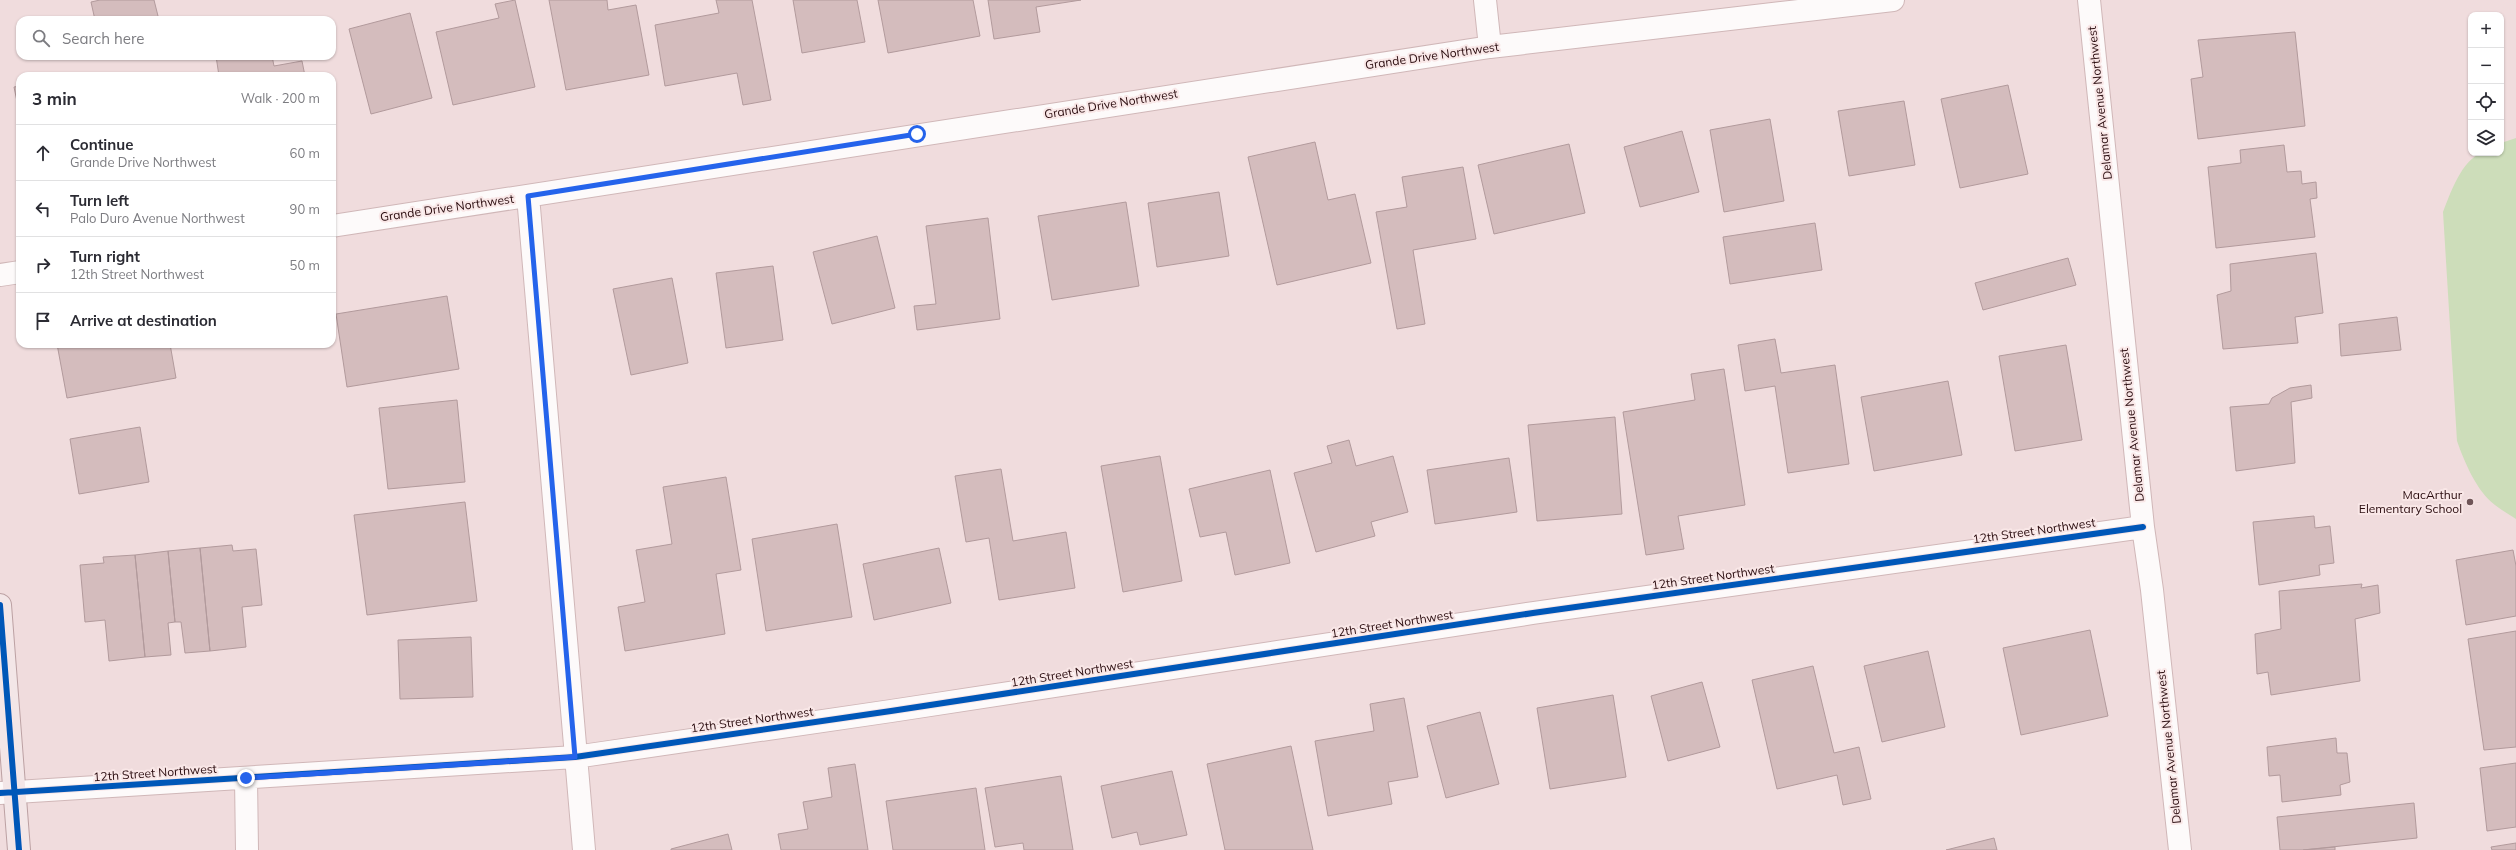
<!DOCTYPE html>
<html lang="en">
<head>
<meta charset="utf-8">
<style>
	:root { --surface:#fff; --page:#f7f7f7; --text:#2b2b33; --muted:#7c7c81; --line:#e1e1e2 }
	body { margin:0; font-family:Mulish,sans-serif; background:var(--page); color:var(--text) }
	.controls { position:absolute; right:12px; top:12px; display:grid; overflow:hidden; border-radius:8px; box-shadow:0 1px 3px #0004 }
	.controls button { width:36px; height:36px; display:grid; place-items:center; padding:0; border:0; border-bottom:1px solid var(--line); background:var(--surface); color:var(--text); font:20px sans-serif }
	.stop { position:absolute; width:12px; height:12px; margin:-9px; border:3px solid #2563eb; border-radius:50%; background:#fff }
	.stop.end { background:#2563eb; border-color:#fff; box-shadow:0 1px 4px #0008 }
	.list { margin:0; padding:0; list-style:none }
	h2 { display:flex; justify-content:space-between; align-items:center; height:52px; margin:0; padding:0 16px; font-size:17px }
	h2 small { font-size:13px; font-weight:400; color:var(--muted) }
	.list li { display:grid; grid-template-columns:26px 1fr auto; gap:12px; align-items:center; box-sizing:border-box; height:56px; padding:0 16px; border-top:1px solid var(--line) }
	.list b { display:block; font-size:15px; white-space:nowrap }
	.list p { margin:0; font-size:13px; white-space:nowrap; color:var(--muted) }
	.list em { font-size:13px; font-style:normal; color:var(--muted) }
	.icon { flex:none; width:22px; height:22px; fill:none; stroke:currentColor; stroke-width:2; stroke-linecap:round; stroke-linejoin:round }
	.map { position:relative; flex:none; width:2516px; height:850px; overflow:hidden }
	.search { position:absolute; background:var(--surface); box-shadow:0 1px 3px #0004; left:16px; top:16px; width:320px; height:44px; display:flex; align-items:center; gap:10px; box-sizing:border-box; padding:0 14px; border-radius:12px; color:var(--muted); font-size:15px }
	.panel { position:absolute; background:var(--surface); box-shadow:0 1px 3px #0004; left:16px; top:72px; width:320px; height:276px; border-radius:12px }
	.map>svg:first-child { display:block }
	.green { fill:#cdddba }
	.building { fill:#d4bcbd; stroke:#b29a9c }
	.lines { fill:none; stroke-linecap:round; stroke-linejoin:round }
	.minor-casing { stroke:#d0b7b8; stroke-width:24 }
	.major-casing { stroke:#bca1a3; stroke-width:24 }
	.minor { stroke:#fdfafa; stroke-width:22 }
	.major { stroke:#f3e6e7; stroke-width:22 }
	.cycleway-casing { stroke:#f9e7e7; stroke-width:8 }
	.cycleway { stroke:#0057b8; stroke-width:6 }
	.route { stroke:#2563eb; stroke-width:5 }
	.poi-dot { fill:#6f5557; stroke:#f9e7e7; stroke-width:1.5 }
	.labels { text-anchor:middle; stroke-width:4; stroke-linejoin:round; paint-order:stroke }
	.street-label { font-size:12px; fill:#2a0c0f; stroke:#f9e7e7 }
	.poi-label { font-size:12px; fill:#2a0c0f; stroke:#f9e7e7; text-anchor:end }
</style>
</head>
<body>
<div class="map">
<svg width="2516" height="850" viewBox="0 0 2516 850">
	<rect width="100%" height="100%" fill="#f0dcdd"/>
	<!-- green -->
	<path class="green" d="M2516,138V519C2509,514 2501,510 2495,505C2477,492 2464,461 2457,441L2443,212C2450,194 2462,159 2482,153C2487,151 2496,153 2501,153V143Z"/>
	<!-- building -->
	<path class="building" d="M100,0H154L159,20H95L91,2Z
		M515,0L535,87L453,105L436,32L499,18L495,4Z
		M549,0H607L608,10L636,5L649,75L566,90Z
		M716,0H752L771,100L743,105L737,73L665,86L655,25L719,13Z
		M793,0H857L865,42L802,53Z
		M878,0H973L980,36L888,53Z
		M988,0H1081L1036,7L1040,32L994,39Z
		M410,13L432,98L371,114L349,29Z
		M2295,32L2305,126L2198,139L2191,79L2203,77L2198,40Z
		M216,56H272L274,66L302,61L305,76H219Z
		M2008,85L2028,174L1960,188L1941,99Z
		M20,86V116L14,87Z
		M1904,101L1915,165L1849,176L1838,111Z
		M1770,119L1784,201L1724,212L1710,130Z
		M1682,131L1699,192L1640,207L1624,147Z
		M1315,142L1328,200L1355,194L1371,263L1277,285L1248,157Z
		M1569,144L1585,213L1494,234L1478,165Z
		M2284,145L2287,172L2301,171L2302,184L2316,182L2317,198L2310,199L2315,237L2216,248L2208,167L2241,163L2240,150Z
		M1463,167L1476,239L1413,250L1425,324L1397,329L1376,212L1407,207L1402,177Z
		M1219,192L1229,256L1157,267L1148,203Z
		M1126,202L1139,286L1052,300L1038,216Z
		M988,218L1000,319L917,330L914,306L936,304L926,226Z
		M1815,223L1822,270L1730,284L1723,237Z
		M877,236L895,308L832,324L813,252Z
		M2316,253L2323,313L2295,317L2298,343L2223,349L2217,295L2231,291L2230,264Z
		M2068,258L2076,285L1983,310L1975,283Z
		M773,266L783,340L726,348L716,273Z
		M672,278L688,363L631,375L613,289Z
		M447,296L459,369L347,387L336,314Z
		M2397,317L2401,350L2341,356L2339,324Z
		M1775,339L1781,373L1835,365L1849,464L1788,473L1775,386L1745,391L1738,345Z
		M57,344H170L176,378L67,398Z
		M2066,345L2082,440L2015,451L1999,356Z
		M1724,369L1745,505L1678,516L1684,549L1646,555L1623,412L1695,400L1691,374Z
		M1948,381L1962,455L1874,471L1861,397Z
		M2311,385L2312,398L2291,402L2295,463L2236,471L2230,407L2269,404L2272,398L2290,388Z
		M457,400L465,482L388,489L379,408Z
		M1615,417L1622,514L1537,521L1528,425Z
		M140,427L149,482L79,494L70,439Z
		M1349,440L1356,466L1393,456L1408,512L1371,522L1375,536L1316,552L1294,473L1332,463L1327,446Z
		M1160,456L1182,581L1123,592L1101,466Z
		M1509,458L1517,512L1435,524L1427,470Z
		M1001,469L1013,541L1066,532L1075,588L999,600L989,538L966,542L955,476Z
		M1270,470L1290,563L1235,575L1226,532L1200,537L1189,489Z
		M726,477L741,570L716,574L725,634L625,651L618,607L645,602L636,550L672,544L663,487Z
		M465,502L477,601L367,615L354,515Z
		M2314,516L2315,528L2330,526L2334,563L2319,565L2320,575L2259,585L2253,522Z
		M837,524L852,617L766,631L752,539Z
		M232,545L233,551L256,549L262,605L242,607L246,647L210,651L200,548Z
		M200,548L210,651L185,653L181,622H175L168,551Z
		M939,548L951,603L874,620L863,564Z
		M2513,550L2516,566V616L2466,625L2456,560Z
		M168,551L175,622L168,623L171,655L145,657L135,555Z
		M135,555L145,657L109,661L105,620L85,622L80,565L104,563L103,557Z
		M2362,584L2361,588L2378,585L2380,613L2355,619L2360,681L2271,695L2268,672L2257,674L2255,634L2281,629L2279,591Z
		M2090,630L2108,716L2021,735L2003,648Z
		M2516,631V747L2484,750L2468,639Z
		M471,637L473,697L400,699L398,640Z
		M1928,651L1945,727L1882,742L1864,666Z
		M1813,666L1834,753L1859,747L1871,799L1843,805L1837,775L1777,789L1752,680Z
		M1702,682L1720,747L1668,761L1651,696Z
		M1613,695L1626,777L1550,789L1537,708Z
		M1404,698L1418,777L1388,782L1392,804L1328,816L1315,741L1374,731L1370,704Z
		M1480,712L1499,784L1446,798L1427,726Z
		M2336,738L2337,753H2347L2350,782L2340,785L2341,795L2282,802L2280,775L2269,776L2267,747Z
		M1291,746L1313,850H1225L1207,764Z
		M2516,763V827L2487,831L2480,768Z
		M855,764L868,850H781L778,834L808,829L803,802L832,797L828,768Z
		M1172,771L1187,835L1140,845L1137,832L1112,838L1101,786Z
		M1061,776L1073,850H1024L1023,843L995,847L985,788Z
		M976,788L985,850H893L886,801Z
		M2414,803L2417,838L2303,850H2280L2277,817Z
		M728,834L732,850H671V849Z
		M1994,838L1997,850H1946Z
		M2516,843V850H2492L2491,847Z
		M2335,847V850H2303Z"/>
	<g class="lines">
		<!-- minor casing -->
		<g class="minor-casing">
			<path id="minor" d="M1485,0L1490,47
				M2089,0L2143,527L2152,590L2180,850
				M528,196L584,850
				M332,226L1490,47L1893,0
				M0,275L20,272
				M246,778L247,850
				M0,793L575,757L891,711L1533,613L2143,527"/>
		</g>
		<!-- major casing -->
		<g class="major-casing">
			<path id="major" d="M0,605L19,850"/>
		</g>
		<!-- minor -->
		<use href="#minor" class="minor"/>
		<!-- major -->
		<use href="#major" class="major"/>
		<!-- cycleway casing -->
		<g class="cycleway-casing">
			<path id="cycleway" d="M0,605L19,850
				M0,793L575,757L891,711L1533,613L2143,527"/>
		</g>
		<!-- cycleway -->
		<use href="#cycleway" class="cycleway"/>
	</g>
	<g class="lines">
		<!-- route -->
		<path class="route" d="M246,778L575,757L528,196L917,134"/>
	</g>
	<!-- markers -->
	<circle class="poi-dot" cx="2470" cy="502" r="4"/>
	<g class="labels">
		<!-- street labels -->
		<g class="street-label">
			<text transform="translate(1432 56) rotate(-8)" y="4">Grande Drive Northwest</text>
			<text transform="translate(2100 103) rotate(-96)" y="4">Delamar Avenue Northwest</text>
			<text transform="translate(1111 104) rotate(-9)" y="4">Grande Drive Northwest</text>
			<text transform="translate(447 208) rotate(-8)" y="4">Grande Drive Northwest</text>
			<text transform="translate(2132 425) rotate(-96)" y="4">Delamar Avenue Northwest</text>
			<text transform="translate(2034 531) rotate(-8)" y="4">12th Street Northwest</text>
			<text transform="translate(1713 577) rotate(-8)" y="4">12th Street Northwest</text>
			<text transform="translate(1392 624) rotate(-9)" y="4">12th Street Northwest</text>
			<text transform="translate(1072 673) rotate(-9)" y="4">12th Street Northwest</text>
			<text transform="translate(752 720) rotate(-8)" y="4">12th Street Northwest</text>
			<text transform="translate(2169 747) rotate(-96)" y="4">Delamar Avenue Northwest</text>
			<text transform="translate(155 773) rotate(-4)" y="4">12th Street Northwest</text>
		</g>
		<!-- poi labels -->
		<g class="poi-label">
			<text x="2462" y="499">MacArthur<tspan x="2462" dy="14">Elementary School</tspan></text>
		</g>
	</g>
</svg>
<div class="controls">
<button>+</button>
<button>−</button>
<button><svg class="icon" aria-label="locate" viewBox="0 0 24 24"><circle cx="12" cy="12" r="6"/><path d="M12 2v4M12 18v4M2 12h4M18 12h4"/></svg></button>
<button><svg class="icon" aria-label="layers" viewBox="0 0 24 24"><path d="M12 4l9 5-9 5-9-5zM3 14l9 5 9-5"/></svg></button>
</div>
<div class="stop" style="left:917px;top:134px"></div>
<div class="stop end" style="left:246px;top:778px"></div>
<div class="search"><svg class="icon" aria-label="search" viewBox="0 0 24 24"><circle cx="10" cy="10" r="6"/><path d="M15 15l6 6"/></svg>Search here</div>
<section class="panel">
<h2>3 min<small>Walk · 200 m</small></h2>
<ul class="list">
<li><svg class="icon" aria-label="ahead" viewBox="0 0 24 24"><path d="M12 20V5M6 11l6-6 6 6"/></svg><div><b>Continue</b><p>Grande Drive Northwest</p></div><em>60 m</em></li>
<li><svg class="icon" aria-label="left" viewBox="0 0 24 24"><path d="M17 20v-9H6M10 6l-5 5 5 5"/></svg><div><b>Turn left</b><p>Palo Duro Avenue Northwest</p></div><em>90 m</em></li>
<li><svg class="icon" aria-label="right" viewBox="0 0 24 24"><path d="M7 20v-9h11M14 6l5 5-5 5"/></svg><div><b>Turn right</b><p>12th Street Northwest</p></div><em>50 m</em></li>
<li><svg class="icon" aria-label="arrive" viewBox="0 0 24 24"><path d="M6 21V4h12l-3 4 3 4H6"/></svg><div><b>Arrive at destination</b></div></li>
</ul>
</section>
</div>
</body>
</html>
